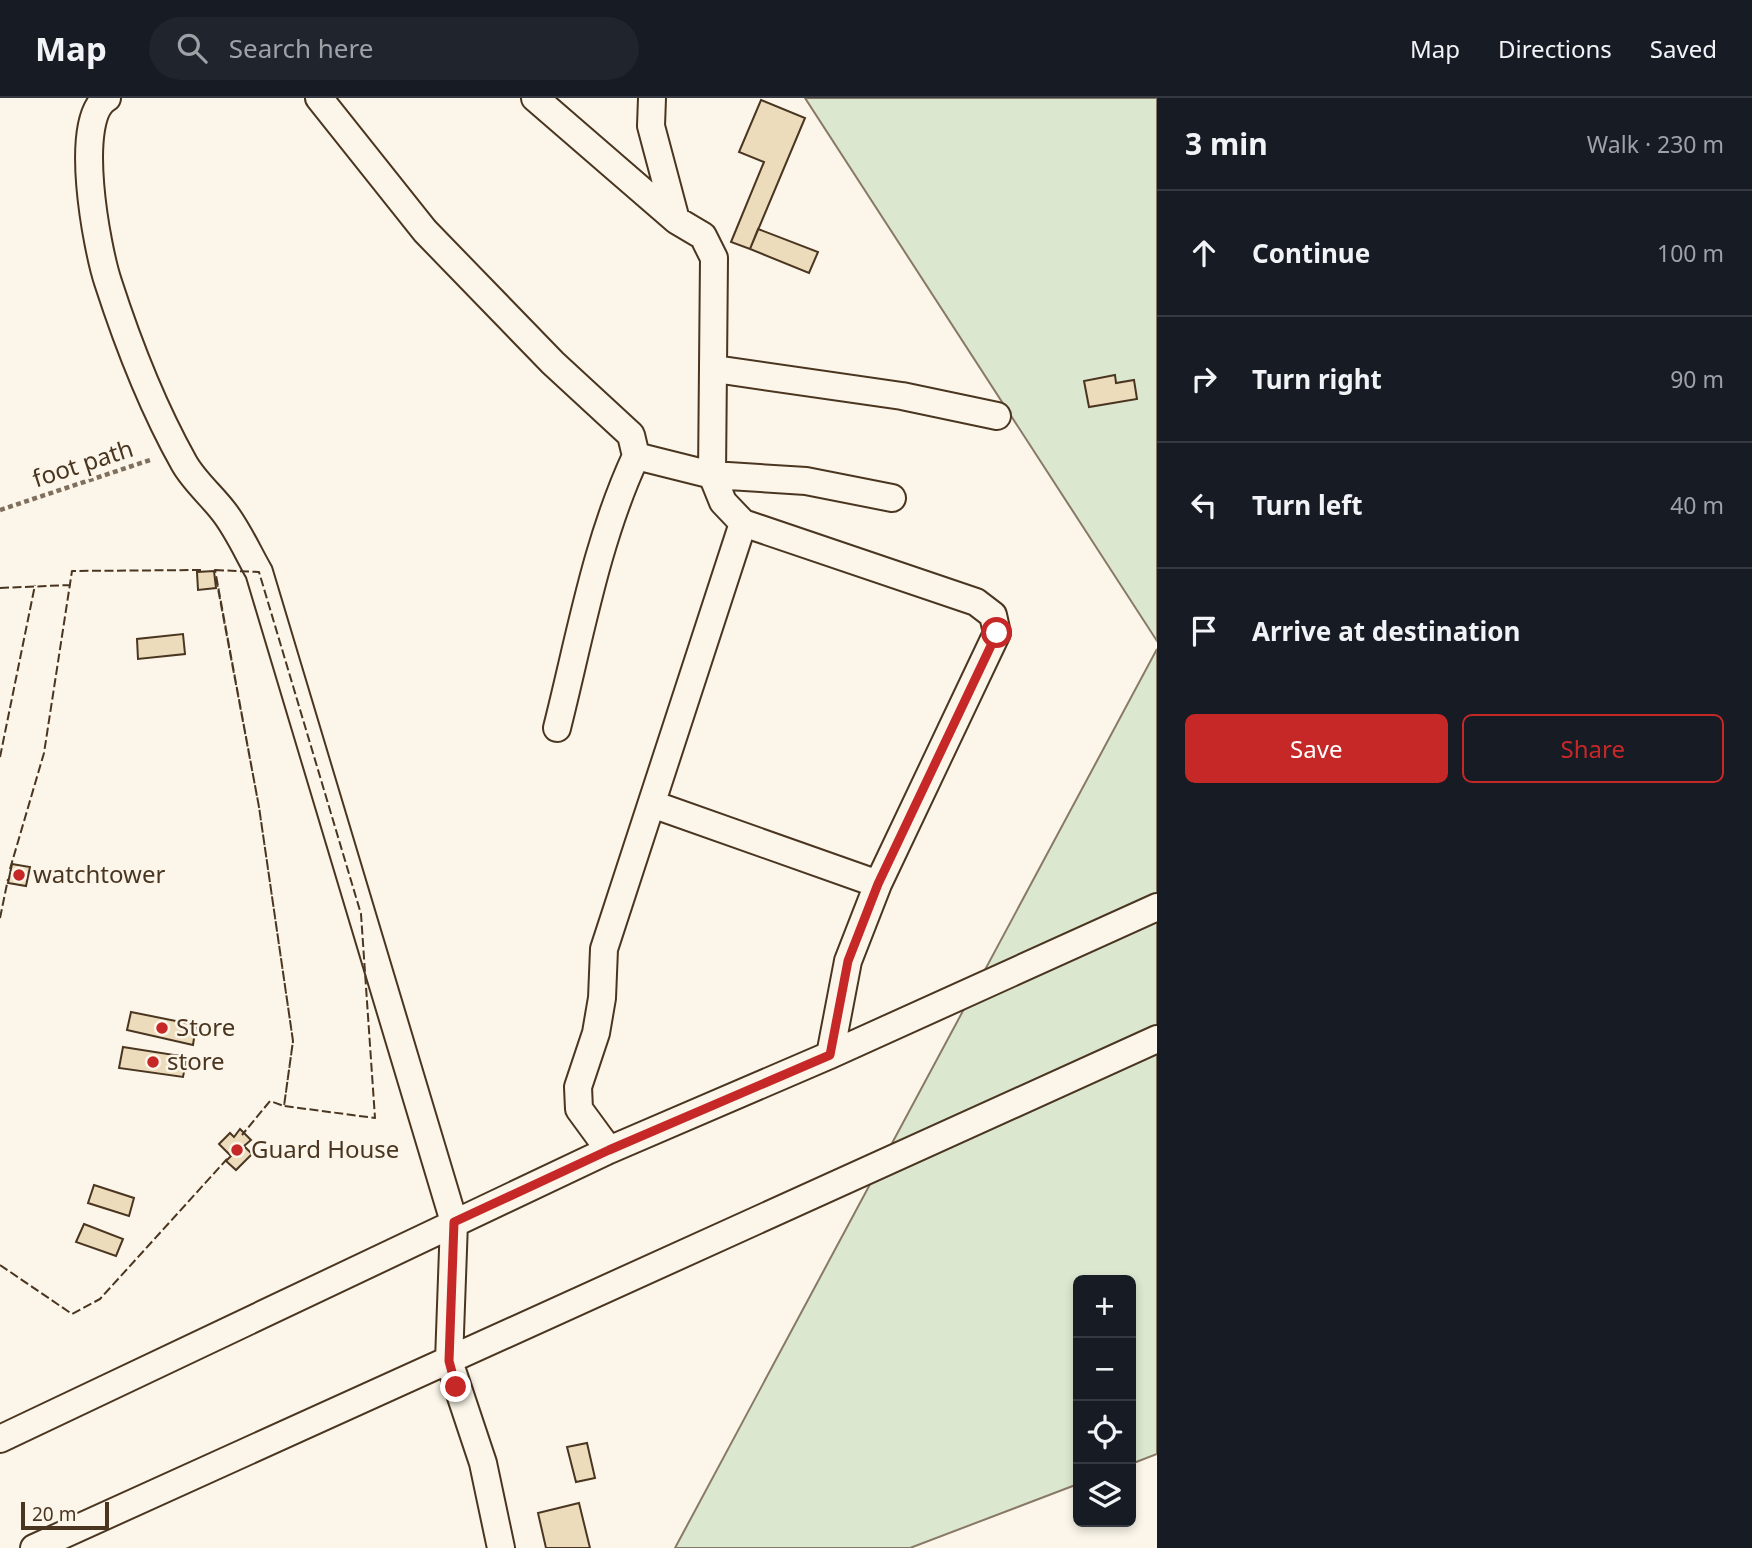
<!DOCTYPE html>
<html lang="en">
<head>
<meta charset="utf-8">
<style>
	:root { --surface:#171b24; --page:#20242c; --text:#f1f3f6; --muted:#9ea1a6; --line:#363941; --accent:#c62828 }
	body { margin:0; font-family:"Noto Sans",sans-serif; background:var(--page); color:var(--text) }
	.controls { position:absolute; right:21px; bottom:21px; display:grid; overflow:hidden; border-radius:10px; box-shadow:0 4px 10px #0003 }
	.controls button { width:63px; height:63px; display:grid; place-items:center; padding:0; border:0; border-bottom:2px solid var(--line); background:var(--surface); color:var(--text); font:35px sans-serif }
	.scale { position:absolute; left:21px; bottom:18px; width:88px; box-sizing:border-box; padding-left:7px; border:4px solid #4a3520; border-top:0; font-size:19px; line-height:24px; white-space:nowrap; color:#4a3520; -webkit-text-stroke:5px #fbf6e9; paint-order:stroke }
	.stop { position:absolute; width:21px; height:21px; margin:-16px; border:5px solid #c62828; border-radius:50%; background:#fff }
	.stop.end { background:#c62828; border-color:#fff; box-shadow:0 2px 7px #0008 }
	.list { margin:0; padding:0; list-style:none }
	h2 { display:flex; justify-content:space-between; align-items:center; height:91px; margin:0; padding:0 28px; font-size:30px }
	h2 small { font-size:23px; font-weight:400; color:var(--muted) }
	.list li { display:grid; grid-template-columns:46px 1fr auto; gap:21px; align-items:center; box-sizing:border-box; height:126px; padding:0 28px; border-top:2px solid var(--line) }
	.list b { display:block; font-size:26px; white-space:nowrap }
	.list em { font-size:23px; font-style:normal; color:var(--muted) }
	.actions { display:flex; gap:14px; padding:21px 28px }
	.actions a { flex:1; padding:16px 0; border:2px solid var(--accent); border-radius:10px; text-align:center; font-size:24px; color:var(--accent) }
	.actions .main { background:var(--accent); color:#fff }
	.icon { flex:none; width:38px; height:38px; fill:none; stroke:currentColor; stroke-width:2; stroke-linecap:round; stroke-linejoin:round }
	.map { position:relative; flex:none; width:1157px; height:1450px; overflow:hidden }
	header { display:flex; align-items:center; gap:42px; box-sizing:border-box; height:98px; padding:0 35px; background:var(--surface); border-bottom:2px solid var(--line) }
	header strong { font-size:33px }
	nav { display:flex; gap:38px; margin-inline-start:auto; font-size:24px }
	.search { width:490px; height:63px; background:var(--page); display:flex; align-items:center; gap:18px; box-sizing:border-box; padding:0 24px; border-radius:38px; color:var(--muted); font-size:26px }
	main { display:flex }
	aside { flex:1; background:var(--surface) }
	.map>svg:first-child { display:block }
	.green { fill:#dce7d0; stroke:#887966; stroke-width:2 }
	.building { fill:#ecdcbc; stroke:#4a3520; stroke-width:2 }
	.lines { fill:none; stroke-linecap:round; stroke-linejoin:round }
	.minor-casing { stroke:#4a3520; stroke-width:30 }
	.path { stroke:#7f6f5c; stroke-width:4.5; stroke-dasharray:5 3.5; stroke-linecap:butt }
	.minor { stroke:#fbf6e9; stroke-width:26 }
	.fence { stroke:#4a3520; stroke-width:2; stroke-dasharray:9 3.5; stroke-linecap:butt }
	.route { stroke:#c62828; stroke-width:9 }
	.poi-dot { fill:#c62828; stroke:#fbf6e9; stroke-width:2.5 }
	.labels { text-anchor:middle; stroke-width:5; stroke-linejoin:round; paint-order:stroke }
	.street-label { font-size:24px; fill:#4a3520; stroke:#fbf6e9 }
	.poi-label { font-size:24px; fill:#4a3520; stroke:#fbf6e9; text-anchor:start }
</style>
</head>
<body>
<header>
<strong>Map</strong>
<div class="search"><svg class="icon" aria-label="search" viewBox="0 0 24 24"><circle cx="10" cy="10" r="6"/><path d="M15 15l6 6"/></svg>Search here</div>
<nav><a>Map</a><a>Directions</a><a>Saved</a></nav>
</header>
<main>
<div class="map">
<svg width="1157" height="1450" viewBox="0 0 1157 1450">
	<rect width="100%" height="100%" fill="#fbf6e9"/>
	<!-- green -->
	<path class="green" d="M805,0H1157V543Z
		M1157,551V1356L1131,1366V1182H1078V1386L910,1450H675Z"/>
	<!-- building -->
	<path class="building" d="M761,2L805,20L750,151L731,144L764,64L739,54Z
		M758,131L818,154L809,175L750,151Z
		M1115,277L1116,285L1134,282L1137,301L1089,309L1084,283Z
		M214,473L216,490L198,492L197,474Z
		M183,536L185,556L138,561L137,541Z
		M12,766L30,769L26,788L8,785Z
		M131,914L196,927L193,947L127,932Z
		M123,949L187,959L183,979L119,970Z
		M240,1031L251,1042L244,1048L252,1056L236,1072L226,1063L231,1058L219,1046L230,1035L234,1039Z
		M94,1087L134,1100L129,1118L88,1105Z
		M84,1126L123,1141L116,1158L76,1144Z
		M587,1345L595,1380L576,1384L567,1349Z
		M579,1405L590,1450H546L538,1415Z"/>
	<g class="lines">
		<!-- minor casing -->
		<g class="minor-casing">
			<path id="minor" d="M107,0C72,20 97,151 108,184C128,246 152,308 184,365C194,383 212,398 224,414C238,432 248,455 259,474L454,1124L449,1263L483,1365L501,1450
				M319,0L425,133L553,265L631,337L636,358L712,377L723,404L743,425L976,504L993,517L997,535L878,786L848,863L830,957
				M535,0L676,122L703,138L714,160L712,377L806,383L892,400
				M652,0L651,28L676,122
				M715,271L902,298L997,318
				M557,630C580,539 596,444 636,358
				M652,706L878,786
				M609,1052L579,1011L578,989L596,935L602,900L604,851L743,425
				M0,1341L609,1052L830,957L1157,809
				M34,1450L1157,941"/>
		</g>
		<!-- path -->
		<path class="path" d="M0,412L153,361"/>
		<!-- minor -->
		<use href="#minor" class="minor"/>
		<!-- fence -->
		<path class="fence" d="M215,472L259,474L361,816L375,1020L284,1008L293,943L259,709Z
			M216,480L259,709L293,943L284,1008L270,1003L242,1037
			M0,490L70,487L69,491
			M0,659L35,487
			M10,771L44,655L72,473L201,472
			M0,820L8,781
			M0,1167L72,1216L100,1201L227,1061"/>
	</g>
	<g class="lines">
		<!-- route -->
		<path class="route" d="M456,1289L449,1263L454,1124L609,1052L830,957L848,863L878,786L997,535"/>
	</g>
	<!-- markers -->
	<g class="poi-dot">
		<circle cx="19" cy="777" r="7"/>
		<circle cx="162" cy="930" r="7"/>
		<circle cx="153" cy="964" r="7"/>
		<circle cx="237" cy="1052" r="7"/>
	</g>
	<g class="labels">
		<!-- street labels -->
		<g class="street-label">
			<text transform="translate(83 366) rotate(-18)" y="8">foot path</text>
		</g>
		<!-- poi labels -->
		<g class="poi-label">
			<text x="33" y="785">watchtower</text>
			<text x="176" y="938">Store</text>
			<text x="167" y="972">store</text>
			<text x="251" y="1060">Guard House</text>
		</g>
	</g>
</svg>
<div class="controls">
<button>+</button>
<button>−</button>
<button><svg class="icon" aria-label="locate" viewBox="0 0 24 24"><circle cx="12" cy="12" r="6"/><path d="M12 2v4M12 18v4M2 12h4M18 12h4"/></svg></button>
<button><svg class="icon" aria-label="layers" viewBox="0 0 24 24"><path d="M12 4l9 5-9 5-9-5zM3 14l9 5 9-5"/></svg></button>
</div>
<div class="scale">20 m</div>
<div class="stop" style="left:997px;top:535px"></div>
<div class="stop end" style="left:456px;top:1289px"></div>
</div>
<aside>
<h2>3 min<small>Walk · 230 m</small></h2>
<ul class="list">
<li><svg class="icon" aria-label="ahead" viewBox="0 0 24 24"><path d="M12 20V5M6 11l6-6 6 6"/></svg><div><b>Continue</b></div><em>100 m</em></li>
<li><svg class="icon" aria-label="right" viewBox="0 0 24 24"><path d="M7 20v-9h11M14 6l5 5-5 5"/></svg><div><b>Turn right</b></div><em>90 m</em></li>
<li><svg class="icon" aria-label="left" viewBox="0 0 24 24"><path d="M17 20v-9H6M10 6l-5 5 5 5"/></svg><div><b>Turn left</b></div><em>40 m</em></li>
<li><svg class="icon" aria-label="arrive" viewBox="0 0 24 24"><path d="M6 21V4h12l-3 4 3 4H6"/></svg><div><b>Arrive at destination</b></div></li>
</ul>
<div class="actions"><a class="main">Save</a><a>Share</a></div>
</aside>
</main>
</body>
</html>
